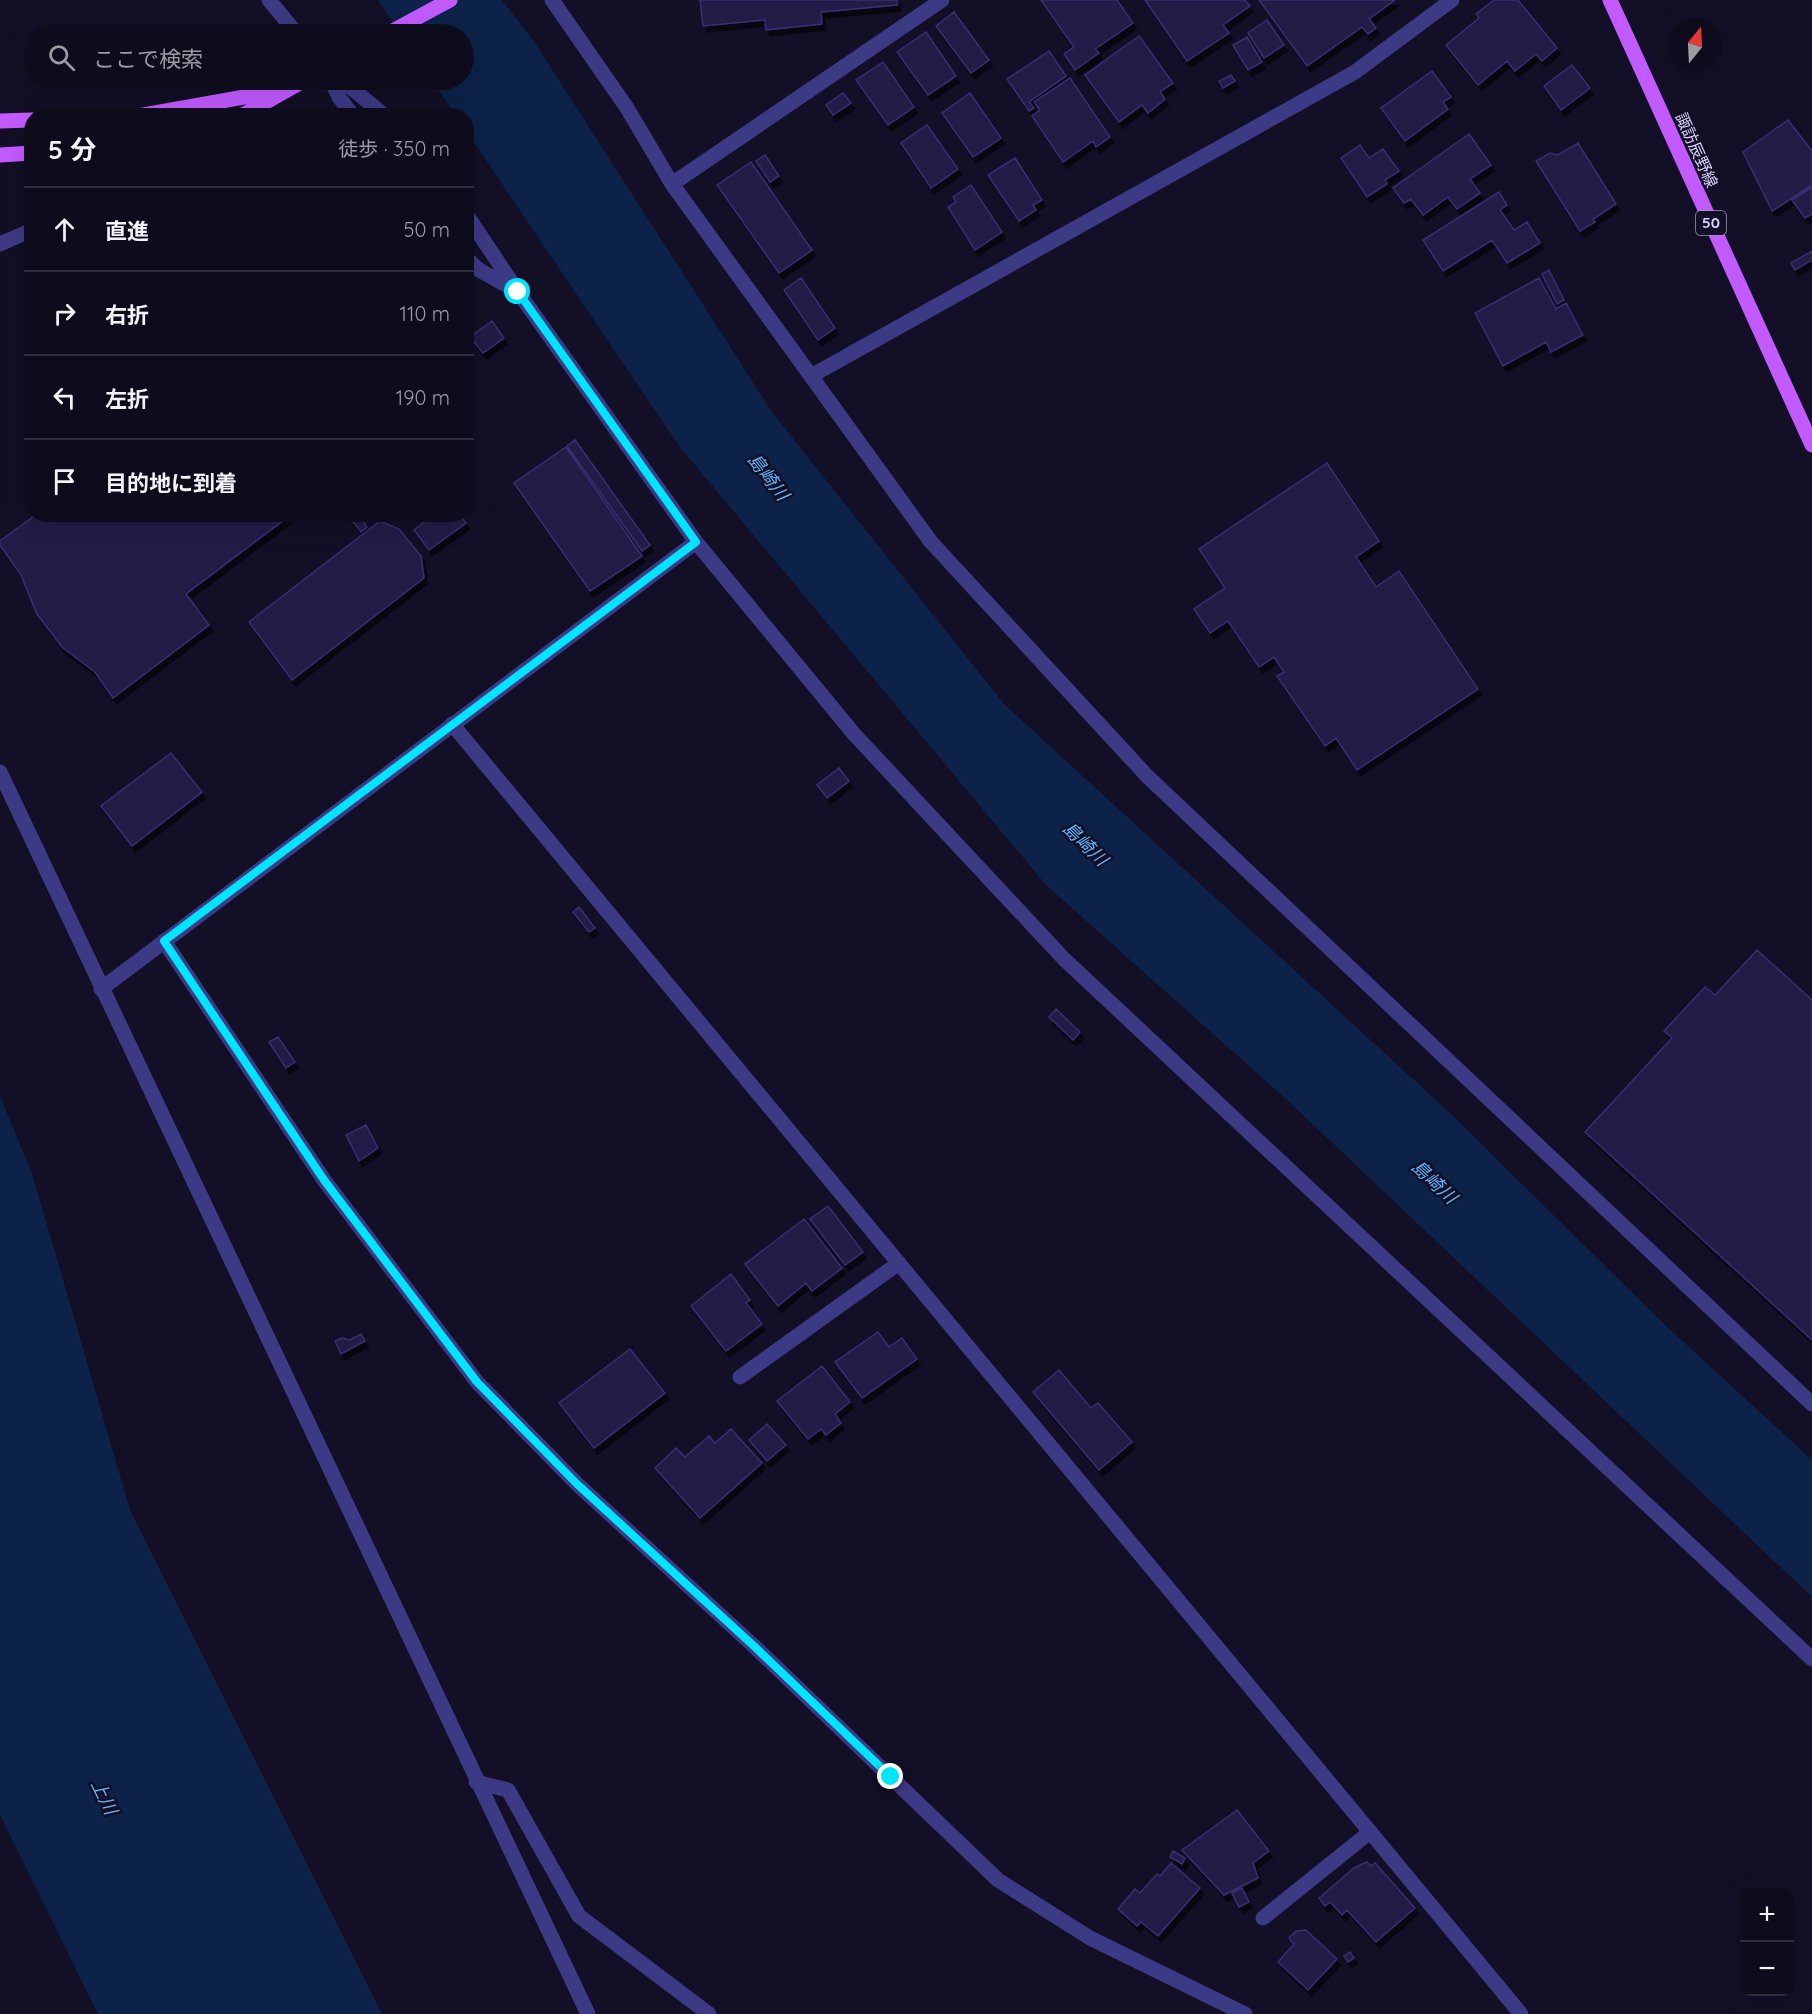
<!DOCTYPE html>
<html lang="ja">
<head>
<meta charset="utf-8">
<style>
	:root { --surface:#0e0b1c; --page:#1c1929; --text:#f1f3f6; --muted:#9b9ba3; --line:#2e2b3b }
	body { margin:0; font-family:Quicksand,"Noto Sans JP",sans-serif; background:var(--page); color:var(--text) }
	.controls { position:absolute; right:18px; bottom:18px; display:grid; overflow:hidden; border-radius:12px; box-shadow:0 6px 24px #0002 }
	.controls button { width:54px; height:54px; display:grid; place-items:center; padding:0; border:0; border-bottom:2px solid var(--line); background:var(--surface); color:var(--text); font:30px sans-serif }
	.compass { position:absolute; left:1668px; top:18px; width:54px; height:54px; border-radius:50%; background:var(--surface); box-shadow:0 6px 24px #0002; rotate:18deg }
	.stop { position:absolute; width:18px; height:18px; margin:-14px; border:4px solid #00e5ff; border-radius:50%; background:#fff }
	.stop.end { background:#00e5ff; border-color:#fff; box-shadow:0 2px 6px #0008 }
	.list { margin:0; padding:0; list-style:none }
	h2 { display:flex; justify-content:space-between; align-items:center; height:78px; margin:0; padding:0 24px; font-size:26px }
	h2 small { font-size:20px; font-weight:400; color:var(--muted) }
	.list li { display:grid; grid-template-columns:39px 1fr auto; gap:18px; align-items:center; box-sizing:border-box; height:84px; padding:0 24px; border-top:2px solid var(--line) }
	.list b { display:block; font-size:22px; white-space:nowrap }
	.list em { font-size:20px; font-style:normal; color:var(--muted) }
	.icon { flex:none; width:33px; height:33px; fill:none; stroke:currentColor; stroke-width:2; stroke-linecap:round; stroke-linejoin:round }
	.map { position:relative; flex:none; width:1812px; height:2014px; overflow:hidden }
	.search { position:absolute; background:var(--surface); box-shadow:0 6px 24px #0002; left:24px; top:24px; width:450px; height:66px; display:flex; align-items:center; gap:15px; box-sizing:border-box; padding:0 21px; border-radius:33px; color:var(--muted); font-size:22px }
	.panel { position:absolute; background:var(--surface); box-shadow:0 6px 24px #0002; left:24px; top:108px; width:450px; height:414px; border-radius:24px }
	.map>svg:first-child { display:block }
	.water { fill:#0c2248 }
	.building { fill:#241b47; stroke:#3b2d73; stroke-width:1.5; filter:url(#shadow) }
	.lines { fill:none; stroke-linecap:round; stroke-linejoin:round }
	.service { stroke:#3d3a85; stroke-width:15 }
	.minor { stroke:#3d3a85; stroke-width:15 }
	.tertiary { stroke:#3d3a85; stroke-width:15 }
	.primary { stroke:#c25bff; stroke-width:15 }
	.route { stroke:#00e5ff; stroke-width:8 }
	.labels { text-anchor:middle; stroke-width:5; stroke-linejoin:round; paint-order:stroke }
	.shield { fill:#130f26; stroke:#9e99be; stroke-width:1.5 }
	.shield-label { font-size:15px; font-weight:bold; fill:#d9d4ff }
	.street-label { font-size:16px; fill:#d9d4ff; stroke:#130f26 }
	.water-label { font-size:18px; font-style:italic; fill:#62b6ff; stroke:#130f26 }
</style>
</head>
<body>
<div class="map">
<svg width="1812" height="2014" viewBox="0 0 1812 2014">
	<defs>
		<filter id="shadow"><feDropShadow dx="3.5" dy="6" stdDeviation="0" flood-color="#0009"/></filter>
	</defs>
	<rect width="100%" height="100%" fill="#130f26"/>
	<!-- water -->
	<path class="water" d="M378,0H502L535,43L772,412L1004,704L1450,1113L1664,1324L1812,1460V1597L1286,1099L1046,885L679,446L467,132L466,116L456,115L431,80H464V34H401Z
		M0,1096L32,1173L130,1510L382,2014H98L0,1815Z"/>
	<!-- building -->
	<path class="building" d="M700,0H897V5L821,12L822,24L766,30L765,20L703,26Z
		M1041,0H1117L1133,23L1095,49L1099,53L1075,70L1064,54L1074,47Z
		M1145,0H1245L1250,6L1223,25L1229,33L1187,61Z
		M1259,0H1395L1369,19L1376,28L1368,34L1362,27L1307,66Z
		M1494,0H1518L1557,48L1542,61L1536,54L1515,71L1507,61L1478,85L1446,45L1479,18L1476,14Z
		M954,12L989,60L971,73L936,26Z
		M1267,20L1284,45L1264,58L1248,33Z
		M926,32L956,76L928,95L897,52Z
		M1139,36L1173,83L1160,92L1165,99L1148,113L1142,105L1119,122L1085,75Z
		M1247,37L1262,62L1248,70L1233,45Z
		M1049,51L1066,76L1029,102L1034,108L1029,111L1007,79Z
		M883,62L914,107L888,125L856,80Z
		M1572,65L1590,88L1561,110L1544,86Z
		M1432,71L1451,97L1443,102L1448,109L1405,141L1381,108Z
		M1231,75L1235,81L1223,88L1219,81Z
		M1070,78L1110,137L1096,147L1093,141L1063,162L1032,116L1040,110L1034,102Z
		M843,93L851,103L833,115L826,105Z
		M970,93L1001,138L973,157L942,113Z
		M1788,120L1812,151V185L1772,211L1743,152Z
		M927,125L958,169L931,188L901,143Z
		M1469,134L1491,165L1470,179L1480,193L1457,209L1448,197L1423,215L1411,199L1404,203L1393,188Z
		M1578,143L1616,204L1593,219L1595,222L1580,231L1536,161L1550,153L1558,155Z
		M1360,145L1369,158L1383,149L1399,171L1385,180L1387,184L1367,197L1341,158Z
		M765,155L779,176L770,182L756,161Z
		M1015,158L1042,200L1033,205L1036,210L1019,221L988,175Z
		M751,162L812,250L779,273L717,185Z
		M971,185L1002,232L975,250L948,207L956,202L953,197Z
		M1812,187V214L1805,218L1792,200Z
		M1499,192L1507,205L1500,210L1514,230L1527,222L1540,243L1507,263L1492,240L1443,271L1423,240Z
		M1812,251V260L1795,270L1791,263Z
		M1549,270L1564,300L1557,304L1542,274Z
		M801,278L835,328L818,340L784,290Z
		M1539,278L1556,309L1566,303L1583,335L1551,352L1546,342L1503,366L1475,313Z
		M492,321L504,338L483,353L470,337Z
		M575,440L650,545L642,551L567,446Z
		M566,447L642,556L590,591L514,483Z
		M1327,463L1379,541L1356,557L1376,587L1399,571L1478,689L1357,770L1336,738L1325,746L1277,676L1284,672L1274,657L1259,667L1228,621L1210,633L1194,609L1225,588L1199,549Z
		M37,514H292L186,594L209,625L113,698L95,672L62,647L37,614L21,575L0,545V541Z
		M347,514H358L367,527L361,532Z
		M435,514H459L466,523L429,550L414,530Z
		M380,521L399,529L421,556L424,578L292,680L249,622Z
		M171,753L202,792L132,846L101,806Z
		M839,768L849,781L827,798L817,785Z
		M579,907L595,928L589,932L573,912Z
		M1757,950L1812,1000V1340L1585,1132L1672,1038L1664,1031L1705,987L1715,995Z
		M1056,1009L1080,1032L1073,1040L1049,1017Z
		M278,1037L295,1062L286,1068L269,1042Z
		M366,1125L378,1148L359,1161L346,1135Z
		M828,1206L863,1252L845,1265L810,1219Z
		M804,1219L842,1268L812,1291L806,1283L778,1306L745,1264Z
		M731,1274L750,1300L746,1303L762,1324L726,1351L691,1306Z
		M878,1332L889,1347L902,1338L917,1359L862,1398L835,1362Z
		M361,1334L365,1341L341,1354L335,1341L342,1338L350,1340Z
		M630,1349L665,1393L594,1448L559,1403Z
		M822,1366L850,1402L835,1414L841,1423L826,1435L821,1429L808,1439L777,1401Z
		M1059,1370L1091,1408L1098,1403L1132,1442L1099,1470L1033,1392Z
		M767,1424L786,1445L767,1461L749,1440Z
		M731,1429L762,1463L700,1518L655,1468L676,1448L685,1457L709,1436L715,1443Z
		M1237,1810L1269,1851L1253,1863L1258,1878L1224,1895L1182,1850Z
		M1173,1851L1185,1858L1182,1864L1170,1857Z
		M1367,1862L1371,1866L1375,1863L1415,1908L1376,1942L1347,1910L1342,1915L1330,1902L1325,1906L1319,1898L1354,1868Z
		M1171,1863L1200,1888L1158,1936L1141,1922L1137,1926L1118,1909L1135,1889L1140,1893L1157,1874L1160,1876Z
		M1242,1888L1249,1902L1239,1907L1232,1893Z
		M1306,1930L1337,1959L1308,1990L1278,1962L1294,1944L1289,1938L1296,1931Z
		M1350,1952L1354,1958L1348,1962L1344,1956Z"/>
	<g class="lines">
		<!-- service -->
		<path class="service" d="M740,1377L899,1263
			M476,1782L508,1790L579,1916L709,2014
			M1263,1918L1370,1832"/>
		<!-- minor -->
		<path class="minor" d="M552,0L627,108L672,184L931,542L1147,776L1812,1404
			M331,80L339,97L353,116
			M342,80L385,116
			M672,184L942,0
			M466,214L518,292L696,542L854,734L1064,959L1812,1659
			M466,258L479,270L515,290
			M811,376L1355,72L1452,0
			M452,724L1521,2014
			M164,941L324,1180L477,1382L577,1484L755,1647L998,1880L1090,1938L1245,2014
			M101,989L696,542"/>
		<!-- tertiary -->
		<path class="tertiary" d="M269,0L297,34
			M0,244L32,230
			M0,772L588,2014"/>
		<!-- primary -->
		<path class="primary" d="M1610,0L1812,445
			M387,34L450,0
			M138,116L283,90
			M241,116L305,80
			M0,121L32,120
			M0,155L32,153"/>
	</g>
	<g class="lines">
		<!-- route -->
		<path class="route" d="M518,292L696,542L164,941L324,1180L477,1382L577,1484L755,1647L891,1777"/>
	</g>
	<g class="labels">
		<!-- shield labels -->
		<rect class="shield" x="1696" y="211" width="30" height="24" rx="4.5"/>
		<g class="shield-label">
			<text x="1711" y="228">50</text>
		</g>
		<!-- street labels -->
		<g class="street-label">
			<text transform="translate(1697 150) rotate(66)" y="6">諏訪辰野線</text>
		</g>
		<!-- water labels -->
		<g class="water-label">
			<text transform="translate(768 477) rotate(52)" y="6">島崎川</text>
			<text transform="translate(1085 844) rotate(44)" y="6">島崎川</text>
			<text transform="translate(1434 1182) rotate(43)" y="6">島崎川</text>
			<text transform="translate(104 1797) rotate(64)" y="6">上川</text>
		</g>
	</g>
</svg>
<div class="controls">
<button>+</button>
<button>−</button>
</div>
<svg class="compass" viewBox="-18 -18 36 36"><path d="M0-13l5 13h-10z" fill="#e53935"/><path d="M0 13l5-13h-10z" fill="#9b9ba3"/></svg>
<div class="stop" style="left:518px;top:292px"></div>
<div class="stop end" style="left:891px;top:1777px"></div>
<div class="search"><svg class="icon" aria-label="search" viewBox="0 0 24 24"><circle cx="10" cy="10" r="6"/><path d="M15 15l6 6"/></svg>ここで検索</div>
<section class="panel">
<h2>5 分<small>徒歩 · 350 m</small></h2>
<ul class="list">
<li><svg class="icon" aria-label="ahead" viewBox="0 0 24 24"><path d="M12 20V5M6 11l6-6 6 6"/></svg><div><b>直進</b></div><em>50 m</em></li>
<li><svg class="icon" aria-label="right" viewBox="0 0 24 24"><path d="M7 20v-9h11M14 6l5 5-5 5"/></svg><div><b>右折</b></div><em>110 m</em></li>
<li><svg class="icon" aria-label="left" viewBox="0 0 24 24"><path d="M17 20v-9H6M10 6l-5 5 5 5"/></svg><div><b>左折</b></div><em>190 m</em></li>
<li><svg class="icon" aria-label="arrive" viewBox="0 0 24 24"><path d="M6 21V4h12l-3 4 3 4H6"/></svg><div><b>目的地に到着</b></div></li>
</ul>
</section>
</div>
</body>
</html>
